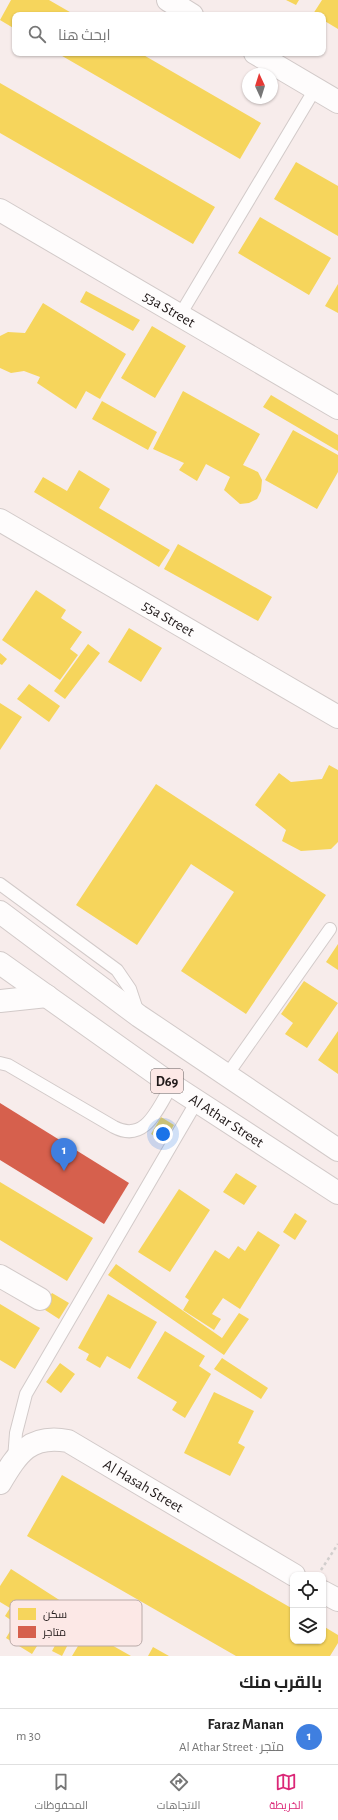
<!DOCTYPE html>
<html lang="ar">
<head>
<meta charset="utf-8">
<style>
	:root { --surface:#fff; --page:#f2f2f2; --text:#222; --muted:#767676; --line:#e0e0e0; --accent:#db2777 }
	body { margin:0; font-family:"Alegreya Sans",Cairo,sans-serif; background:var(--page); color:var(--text); direction:rtl }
	.controls { position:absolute; right:12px; bottom:12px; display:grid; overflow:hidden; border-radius:8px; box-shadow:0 1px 3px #0004 }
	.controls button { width:36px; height:36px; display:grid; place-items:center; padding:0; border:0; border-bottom:1px solid var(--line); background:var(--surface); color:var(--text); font:20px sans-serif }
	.compass { position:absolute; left:242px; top:68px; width:36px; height:36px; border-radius:50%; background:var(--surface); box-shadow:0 1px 3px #0004; rotate:356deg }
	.you { position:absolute; left:163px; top:1134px; width:14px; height:14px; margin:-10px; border:3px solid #fff; border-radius:50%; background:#1a73e8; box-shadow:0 0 0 6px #1a73e833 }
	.badge { display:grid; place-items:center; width:26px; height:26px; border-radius:50%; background:var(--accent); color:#fff; font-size:13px; font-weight:700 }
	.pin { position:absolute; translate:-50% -33px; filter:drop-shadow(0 1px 2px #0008) }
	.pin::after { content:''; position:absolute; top:21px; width:14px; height:12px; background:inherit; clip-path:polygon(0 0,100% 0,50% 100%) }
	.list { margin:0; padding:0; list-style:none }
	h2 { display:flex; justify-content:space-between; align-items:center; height:52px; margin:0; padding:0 16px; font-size:17px }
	h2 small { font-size:13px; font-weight:400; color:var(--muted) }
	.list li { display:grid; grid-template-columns:26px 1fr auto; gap:12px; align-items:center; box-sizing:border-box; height:56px; padding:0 16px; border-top:1px solid var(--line) }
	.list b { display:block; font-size:15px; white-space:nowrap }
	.list p { margin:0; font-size:13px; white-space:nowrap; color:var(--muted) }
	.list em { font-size:13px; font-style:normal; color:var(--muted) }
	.icon { flex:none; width:22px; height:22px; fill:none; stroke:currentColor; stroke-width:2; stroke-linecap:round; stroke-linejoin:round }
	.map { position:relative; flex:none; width:338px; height:1656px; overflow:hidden; direction:ltr }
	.search { position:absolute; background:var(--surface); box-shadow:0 1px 3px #0004; left:12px; right:12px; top:12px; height:44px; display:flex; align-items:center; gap:10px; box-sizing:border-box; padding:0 14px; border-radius:8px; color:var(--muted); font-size:15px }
	.sheet { height:108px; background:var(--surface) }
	nav { display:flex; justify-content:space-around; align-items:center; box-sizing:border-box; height:56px; border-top:1px solid var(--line); background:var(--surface); font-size:11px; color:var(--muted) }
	nav a { display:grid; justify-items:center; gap:2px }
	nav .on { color:var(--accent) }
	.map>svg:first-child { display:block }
	.homes { fill:#f6d55c }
	.shops { fill:#d6604d }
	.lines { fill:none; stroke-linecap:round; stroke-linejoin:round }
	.lane-casing { stroke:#d2cac9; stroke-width:14 }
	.street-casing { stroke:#d2cac9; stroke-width:24 }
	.primary-casing { stroke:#d2cac9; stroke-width:24 }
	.path { stroke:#d2cecd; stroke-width:2.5; stroke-dasharray:3 3; stroke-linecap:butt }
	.lane { stroke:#fefcfc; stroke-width:12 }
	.street { stroke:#fefcfc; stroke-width:22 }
	.primary { stroke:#fefcfc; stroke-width:22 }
	.labels { text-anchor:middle; stroke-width:4; stroke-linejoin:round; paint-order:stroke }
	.shield { fill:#fce8e6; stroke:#615656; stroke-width:1 }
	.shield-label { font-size:14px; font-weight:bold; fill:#1f1818 }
	.street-label { font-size:15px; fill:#1f1818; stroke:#fce8e6 }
	.key { fill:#fce8e6; stroke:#baaaa8; stroke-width:1 }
	.key-label { font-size:11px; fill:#1f1818 }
</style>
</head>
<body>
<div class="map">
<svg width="338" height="1656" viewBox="0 0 338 1656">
	<rect width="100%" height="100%" fill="#f7eceb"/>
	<!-- homes -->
	<path class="homes" d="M11,0H49L75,15H15V29L0,20Z
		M286,0H299L296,5Z
		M322,0H338V29L323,20V15L313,14Z
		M57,53H140L261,123L240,159Z
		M0,83L215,207L193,244L0,133Z
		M296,162L338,186V236L274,199Z
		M260,217L331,258L309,295L238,253Z
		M338,284V313L325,306Z
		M86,291L140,320L133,331L80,302Z
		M43,303L126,354L100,399L86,391L76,409L37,383L40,377L24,371L11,373L0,368V336L8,332L25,333Z
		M152,326L186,346L155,398L121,378Z
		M183,391L260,434L243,465L258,472L262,480L261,491L257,499L249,503L240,504L224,490L230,477L206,464L197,481L179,470L184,463L153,449Z
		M271,395L338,435V451L263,407Z
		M102,401L157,432L148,450L92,419Z
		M293,430L338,455V472L317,509L265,480Z
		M79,470L110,489L99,508L170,550L159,567L34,492L43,477L67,491Z
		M178,544L272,597L258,621L164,569Z
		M36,590L66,610L61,618L82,632L70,649L78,655L60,680L2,640Z
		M129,628L162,648L141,682L108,662Z
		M88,644L100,653L65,699L54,691Z
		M0,653L7,659L2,665L0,664Z
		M29,684L60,706L49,722L17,699Z
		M0,703L22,717L0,750Z
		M329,765L338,770V842L331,849L301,851L282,841L286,830L255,805L279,773L291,782L322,779Z
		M156,784L326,895L246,1014L181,971L234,892L191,864L137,945L76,905Z
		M338,944V970L326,962Z
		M304,981L338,1003L307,1048L285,1034L293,1023L281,1014Z
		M338,1031V1074L318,1060Z
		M161,1117L174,1125L164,1142L151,1134Z
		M236,1173L257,1186L244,1205L223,1192Z
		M0,1182L93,1238L67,1281L0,1240Z
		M179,1189L210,1210L170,1272L138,1252Z
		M295,1213L307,1221L295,1240L283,1232Z
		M258,1231L280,1245L240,1309L223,1298L212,1314L221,1319L214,1330L183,1310L189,1300L185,1297L215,1250L229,1259L238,1246L245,1251Z
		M116,1264L222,1338L239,1313L249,1319L224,1355L108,1275Z
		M52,1293L69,1303L59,1319L42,1308Z
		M108,1294L157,1322L130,1369L107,1356L100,1368L86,1360L89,1354L78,1348Z
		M0,1304L40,1328L15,1369L0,1360Z
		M165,1331L205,1356L199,1366L211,1374L185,1418L172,1410L177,1402L137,1378Z
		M222,1358L268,1388L261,1399L214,1369Z
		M60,1363L75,1374L61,1393L46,1382Z
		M214,1392L254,1411L238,1443L245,1447L230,1476L184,1453Z
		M62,1475L293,1609V1641H323V1626L338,1635V1643L330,1656H236L27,1536Z
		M11,1569L64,1603L32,1654L6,1638L15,1623L5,1616L10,1608L0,1602V1586Z
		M75,1608L84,1613L62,1656L52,1651Z
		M87,1631L131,1656H72Z
		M153,1647L169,1656H148Z"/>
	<!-- shops -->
	<path class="shops" d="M0,1103L129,1183L104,1224L0,1160Z"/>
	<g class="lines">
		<!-- lane casing -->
		<g class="lane-casing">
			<path id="lane" d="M180,315L315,89
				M0,884L117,970L130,989L138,1013
				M0,1063L8,1065L114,1127C146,1144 158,1107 172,1085
				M227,1075L330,929
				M14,1459L16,1433L26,1394L197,1101"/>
		</g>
		<!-- street casing -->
		<g class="street-casing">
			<g id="street">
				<path d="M168,0L192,15"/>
				<path d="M255,53L338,102"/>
				<path id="s1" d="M0,210L338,408"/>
				<path id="s2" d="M0,520L338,717"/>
				<path d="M0,1276L40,1299"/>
				<path id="s3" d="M0,1483C18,1453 30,1434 68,1441L294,1575"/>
				<path d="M323,1592L338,1600"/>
			</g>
		</g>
		<!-- primary casing -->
		<g class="primary-casing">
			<g id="primary">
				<path d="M0,912L139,1016L338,1150"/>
				<path id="s4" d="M0,963L172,1085L338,1193"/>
				<path d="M0,1001L47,996"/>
			</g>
		</g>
		<!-- path -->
		<path class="path" d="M321,1570L338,1544"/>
		<!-- lane -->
		<use href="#lane" class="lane"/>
		<!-- street -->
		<use href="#street" class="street"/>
		<!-- primary -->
		<use href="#primary" class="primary"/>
	</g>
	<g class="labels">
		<!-- shield labels -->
		<rect class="shield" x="151" y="1069" width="32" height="24" rx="3"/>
		<g class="shield-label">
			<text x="167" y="1086">D69</text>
		</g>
		<!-- street labels -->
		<g class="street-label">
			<text dy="5" stroke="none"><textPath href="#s1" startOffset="196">53a Street</textPath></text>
			<text dy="5" stroke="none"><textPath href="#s2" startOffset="195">55a Street</textPath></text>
			<text dy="5" stroke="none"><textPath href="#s4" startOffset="276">Al Athar Street</textPath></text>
			<text dy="5" stroke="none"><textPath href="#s3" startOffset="175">Al Hasah Street</textPath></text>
		</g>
	</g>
	<!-- legend -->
	<rect x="10" y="1600" width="132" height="46" rx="6" class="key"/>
	<rect x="18" y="1608" width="18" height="12" fill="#f6d55c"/>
	<rect x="18" y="1626" width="18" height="12" fill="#d6604d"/>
	<g class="key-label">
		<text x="43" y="1618">سكن</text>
		<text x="43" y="1636">متاجر</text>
	</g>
</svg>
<div class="controls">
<button><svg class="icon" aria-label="locate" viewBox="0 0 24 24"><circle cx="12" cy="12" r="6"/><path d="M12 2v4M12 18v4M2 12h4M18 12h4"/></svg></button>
<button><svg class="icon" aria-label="layers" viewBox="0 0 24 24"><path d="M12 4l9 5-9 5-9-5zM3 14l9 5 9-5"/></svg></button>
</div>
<svg class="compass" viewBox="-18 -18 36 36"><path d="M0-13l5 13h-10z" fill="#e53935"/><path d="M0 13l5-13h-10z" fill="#767676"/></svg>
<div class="you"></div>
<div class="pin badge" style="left:64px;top:1171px;background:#3f7fe0">1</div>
<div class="search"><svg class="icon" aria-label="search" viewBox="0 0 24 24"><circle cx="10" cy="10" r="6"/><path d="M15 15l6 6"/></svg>ابحث هنا</div>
</div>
<section class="sheet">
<h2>بالقرب منك<small></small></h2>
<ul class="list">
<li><span class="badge" style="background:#3f7fe0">1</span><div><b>Faraz Manan</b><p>متجر · Al Athar Street</p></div><em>30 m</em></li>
</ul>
</section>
<nav>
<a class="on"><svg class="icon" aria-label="map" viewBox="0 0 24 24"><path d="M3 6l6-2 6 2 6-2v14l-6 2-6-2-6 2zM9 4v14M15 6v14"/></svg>الخريطة</a>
<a><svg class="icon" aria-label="directions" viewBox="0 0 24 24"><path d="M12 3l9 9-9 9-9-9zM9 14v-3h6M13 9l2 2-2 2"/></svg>الاتجاهات</a>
<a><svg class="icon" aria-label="saved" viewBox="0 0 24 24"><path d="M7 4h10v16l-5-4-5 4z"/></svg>المحفوظات</a>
</nav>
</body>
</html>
